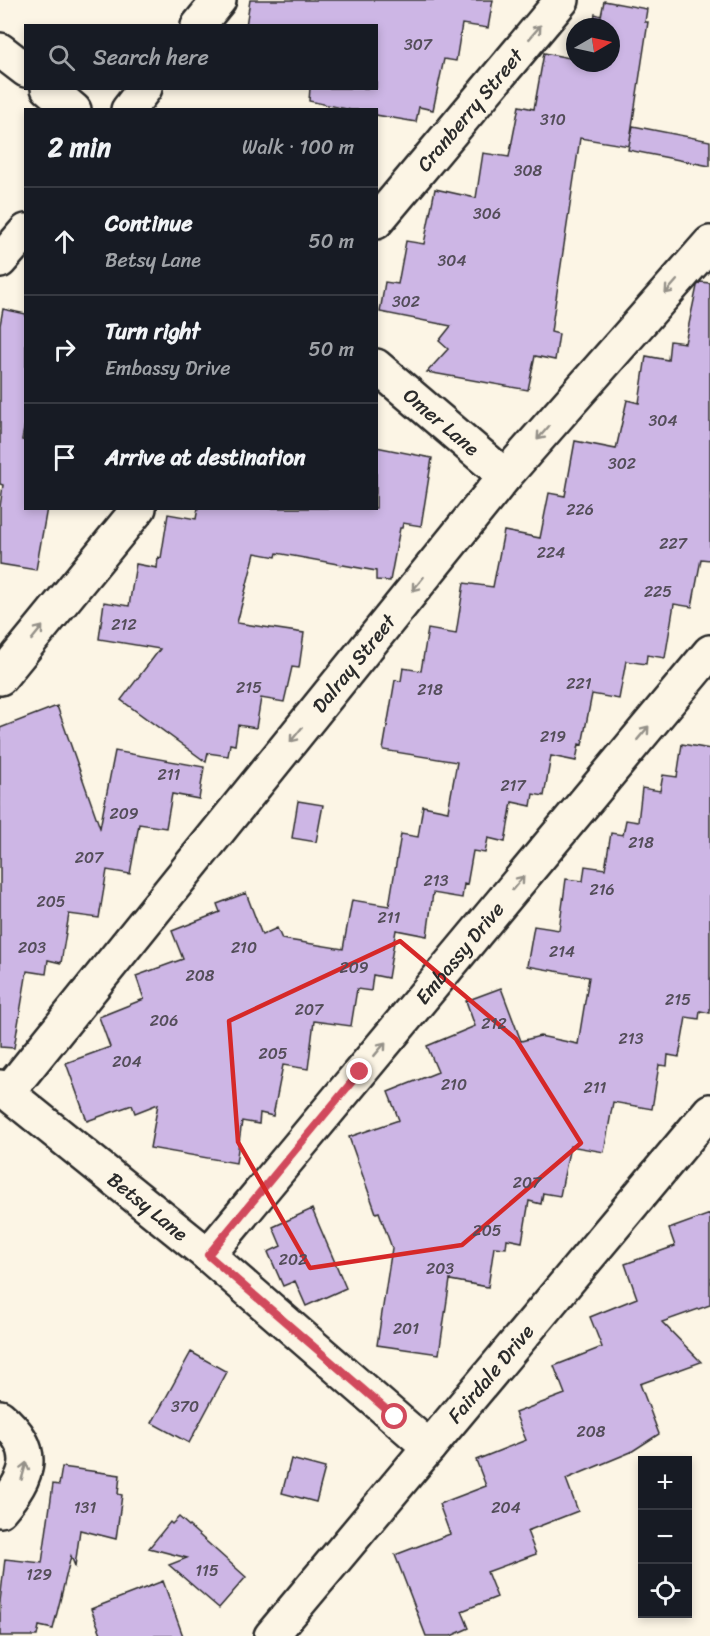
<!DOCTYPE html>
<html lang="en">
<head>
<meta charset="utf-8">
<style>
	:root { --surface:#171b24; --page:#242831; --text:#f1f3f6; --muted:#9ea1a6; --line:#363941 }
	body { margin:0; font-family:Sriracha,sans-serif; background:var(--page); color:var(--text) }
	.controls { position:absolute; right:18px; bottom:18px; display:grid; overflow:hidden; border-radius:0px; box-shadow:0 3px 9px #0003 }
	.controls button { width:54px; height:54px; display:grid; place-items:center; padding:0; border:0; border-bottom:2px solid var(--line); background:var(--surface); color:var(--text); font:30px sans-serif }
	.compass { position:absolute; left:566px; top:18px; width:54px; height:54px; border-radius:50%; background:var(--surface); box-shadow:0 3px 9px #0003; rotate:81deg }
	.stop { position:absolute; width:18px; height:18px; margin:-14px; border:4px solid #d1495b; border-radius:50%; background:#fff }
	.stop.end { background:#d1495b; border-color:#fff; box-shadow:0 2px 6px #0008 }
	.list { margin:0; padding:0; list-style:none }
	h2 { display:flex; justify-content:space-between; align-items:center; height:78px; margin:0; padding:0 24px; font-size:26px }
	h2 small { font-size:20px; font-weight:400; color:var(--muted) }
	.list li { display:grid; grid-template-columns:39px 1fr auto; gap:18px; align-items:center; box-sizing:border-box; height:108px; padding:0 24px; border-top:2px solid var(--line) }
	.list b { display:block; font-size:22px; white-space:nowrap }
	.list p { margin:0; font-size:20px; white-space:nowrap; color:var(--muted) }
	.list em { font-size:20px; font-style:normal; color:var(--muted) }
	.icon { flex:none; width:33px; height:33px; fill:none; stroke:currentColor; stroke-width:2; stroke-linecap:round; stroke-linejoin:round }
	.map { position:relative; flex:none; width:710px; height:1636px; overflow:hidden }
	.search { position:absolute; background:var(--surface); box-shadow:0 3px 9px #0003; left:24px; top:24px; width:354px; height:66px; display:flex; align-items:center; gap:15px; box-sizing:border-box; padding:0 21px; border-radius:0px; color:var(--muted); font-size:22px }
	.panel { position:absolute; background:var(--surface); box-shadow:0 3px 9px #0003; left:24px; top:108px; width:354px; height:402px; border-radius:0px }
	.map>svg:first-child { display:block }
	.building { fill:#cdb6e5; stroke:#2b2b2b; stroke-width:1.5 }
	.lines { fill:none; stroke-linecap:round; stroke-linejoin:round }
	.minor-casing { stroke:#2b2b2b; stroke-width:38 }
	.minor { stroke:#fcf5e5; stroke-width:33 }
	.oneway { stroke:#949088 }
	.route { stroke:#d1495b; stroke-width:8 }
	.marked { fill:none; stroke:#d62828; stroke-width:4.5; stroke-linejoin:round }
	.labels { text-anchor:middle; stroke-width:6; stroke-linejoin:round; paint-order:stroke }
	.number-label { font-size:16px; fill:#544e5a }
	.street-label { font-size:20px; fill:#2b2b2b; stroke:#fcf5e5 }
</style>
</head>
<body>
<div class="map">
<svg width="710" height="1636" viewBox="0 0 710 1636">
	<rect width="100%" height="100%" fill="#fcf5e5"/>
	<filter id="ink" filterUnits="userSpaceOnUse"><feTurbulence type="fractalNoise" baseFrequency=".0167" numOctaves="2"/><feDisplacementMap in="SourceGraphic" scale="12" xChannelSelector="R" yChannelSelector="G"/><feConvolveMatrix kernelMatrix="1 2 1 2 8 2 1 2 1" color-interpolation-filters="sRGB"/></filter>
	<g filter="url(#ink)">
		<!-- building -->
		<path class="building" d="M250,0H493L488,28L462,24L456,61L444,59L433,110L419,107L416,122L376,115V110H351L309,101L310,88H376V26H246Z
			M604,1L647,9L645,22H648L629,146L580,138L551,332L559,334L555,360L535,356L528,390L427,372L448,349L439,341L451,326L380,312L385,282L398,284L406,241L424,244L435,189L476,198L483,153L509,157L519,106L534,109L544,53L575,59V63H611V27H593L595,14L601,16Z
			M633,126L710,141V166L628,150Z
			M700,282L710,283V560L701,559L692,607L674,604L665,658L647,655L646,664L626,661L619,699L592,694L582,745L579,744L576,761L551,756L544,796L533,794L531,806L512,802L505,842L488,838L485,853L473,851L467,885L464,884L462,898L433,893L427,936L396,930L388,978L373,975L371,991L357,989L351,1026L314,1021L308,1069L283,1065L273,1116L260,1113L259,1124L242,1121L236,1163L150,1148L158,1104L135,1113L132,1105L87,1121L66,1063L110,1047L99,1017L144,999L136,976L183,959L172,931L220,912L217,904L246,893L262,935L277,928L282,939L343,949L352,900L389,906L401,834L418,837L423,806L448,811L457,762L383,750L395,680L401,681L403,668L421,671L428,629L456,634L464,583L493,587L504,531L540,538L549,493L565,496L575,441L616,449L627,400L639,403L646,356L668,360L670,341L685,343L697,286Z
			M3,309L26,314V418L22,440L26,441V508H47L36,570L0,564V507L3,485L0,484V325Z
			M376,447L432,458L421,526L403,523L402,528H400L390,581L376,580V571L277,553L276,557L255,553L237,623L304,633L299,668L292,667L284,702L261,698L256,728L238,725L235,745L230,744L228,756L208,753L206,762L121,700L160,649L99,639L104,602L129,606L136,564L157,568L158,557L161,558L168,514L196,519L198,508H376Z
			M57,706L100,828L115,751L204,767L199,799L172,794L166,828L139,824L130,874L107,870L99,918L69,914L61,963L48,960L46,974L27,971L14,1048L0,1047V728Z
			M682,744L710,749V1013L700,1011L699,1019L686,1017L679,1057L668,1055L667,1066L659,1065L652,1109L613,1102L604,1152L570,1146L560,1196L543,1193L541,1204L529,1201L522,1242L507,1239L506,1248L494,1247L488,1287L450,1280L439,1354L377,1345L392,1248L379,1212L376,1213L349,1137L399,1120L388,1092L438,1072L427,1046L475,1026L466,1001L501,988L521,1041L540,1036L578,1044L589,977L527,966L534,926L559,930L566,879L583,881L585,866L605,869L611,833L623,835L626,820L638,822L642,788L660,791L663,775L677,777Z
			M298,801L323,805L316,842L292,838Z
			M312,1209L346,1288L306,1306L295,1281L283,1286L268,1252L281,1246L273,1227Z
			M710,1214V1305L662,1322L701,1362L640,1384L659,1434L631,1452L566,1479L578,1511L527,1531L536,1554L487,1572L497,1597L462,1611L469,1628L451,1636H426L395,1555L450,1534L439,1504L486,1486L476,1460L526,1440L515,1413L565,1394L554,1366L602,1347L590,1317L637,1298L625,1264L675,1246L669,1229Z
			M191,1352L227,1372L189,1443L152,1423Z
			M291,1459L325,1468L316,1502L282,1493Z
			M62,1467L120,1475L118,1494L122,1495L116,1539L80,1530L75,1566L71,1556L53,1629L39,1626L37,1636H0V1601L5,1559L42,1563L53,1484L59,1485Z
			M179,1517L246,1577L219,1608L169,1565L187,1558L149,1548L170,1522L172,1524Z
			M163,1581L183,1636H102L91,1609Z"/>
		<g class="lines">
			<!-- minor casing -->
			<g class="minor-casing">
				<g id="minor">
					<path d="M198,26L219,0"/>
					<path d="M0,50L26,70"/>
					<path d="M48,88L74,110"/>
					<path d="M128,110L145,88"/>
					<path id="s1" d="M376,222L562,0"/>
					<path d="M0,261L26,231"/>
					<path id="s2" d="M376,366L505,476"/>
					<path d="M0,678L139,508"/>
					<path id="s3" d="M0,1087L208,1255L429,1447"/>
					<path id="s4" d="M7,1093L505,476L710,243"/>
					<path id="s5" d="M208,1255L710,652"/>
					<path d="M0,1417C39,1450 30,1475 0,1510"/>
					<path id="s6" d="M271,1636L710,1111"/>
				</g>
			</g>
			<!-- minor -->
			<use href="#minor" class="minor"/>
		</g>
		<!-- one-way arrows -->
		<defs><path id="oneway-shaft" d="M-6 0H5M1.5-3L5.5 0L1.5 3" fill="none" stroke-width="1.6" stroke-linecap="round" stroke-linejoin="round" transform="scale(1.5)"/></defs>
		<g class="oneway">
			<use href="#oneway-shaft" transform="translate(535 32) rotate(-50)"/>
			<use href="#oneway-shaft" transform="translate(671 287) rotate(131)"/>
			<use href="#oneway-shaft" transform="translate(543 433) rotate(131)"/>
			<use href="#oneway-shaft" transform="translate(418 584) rotate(129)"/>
			<use href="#oneway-shaft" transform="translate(37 633) rotate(-51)"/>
			<use href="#oneway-shaft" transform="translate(643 733) rotate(-50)"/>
			<use href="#oneway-shaft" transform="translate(296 735) rotate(129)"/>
			<use href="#oneway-shaft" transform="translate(518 883) rotate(-50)"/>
			<use href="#oneway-shaft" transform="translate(380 1049) rotate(-50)"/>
			<use href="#oneway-shaft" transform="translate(24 1471) rotate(-74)"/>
		</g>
	</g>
	<g class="lines" filter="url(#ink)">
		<!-- route -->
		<path class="route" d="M360,1072L208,1255L395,1417"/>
	</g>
	<!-- marked area -->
	<path class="marked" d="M400,941L516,1039L581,1143L462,1245L310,1268L238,1142L229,1021Z"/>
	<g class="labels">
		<!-- number labels -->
		<g class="number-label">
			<text x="418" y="50">307</text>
			<text x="553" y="125">310</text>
			<text x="528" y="176">308</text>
			<text x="487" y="219">306</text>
			<text x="452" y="266">304</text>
			<text x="406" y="307">302</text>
			<text x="663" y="426">304</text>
			<text x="622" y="469">302</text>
			<text x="580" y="515">226</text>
			<text x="673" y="549">227</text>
			<text x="551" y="558">224</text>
			<text x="658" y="597">225</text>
			<text x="124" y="630">212</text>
			<text x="579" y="689">221</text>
			<text x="249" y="693">215</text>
			<text x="430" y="695">218</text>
			<text x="553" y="742">219</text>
			<text x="169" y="780">211</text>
			<text x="513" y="791">217</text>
			<text x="124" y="819">209</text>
			<text x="641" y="848">218</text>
			<text x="89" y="863">207</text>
			<text x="436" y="886">213</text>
			<text x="602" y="895">216</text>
			<text x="51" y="907">205</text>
			<text x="389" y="923">211</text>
			<text x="32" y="953">203</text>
			<text x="244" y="953">210</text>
			<text x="562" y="957">214</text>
			<text x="354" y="973">209</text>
			<text x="200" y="981">208</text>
			<text x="678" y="1005">215</text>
			<text x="309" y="1015">207</text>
			<text x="164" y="1026">206</text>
			<text x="494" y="1029">212</text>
			<text x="631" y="1044">213</text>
			<text x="273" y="1059">205</text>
			<text x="127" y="1067">204</text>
			<text x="454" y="1090">210</text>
			<text x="595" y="1093">211</text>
			<text x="527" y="1188">207</text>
			<text x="487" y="1236">205</text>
			<text x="293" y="1265">202</text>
			<text x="440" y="1274">203</text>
			<text x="406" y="1334">201</text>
			<text x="185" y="1412">370</text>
			<text x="591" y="1437">208</text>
			<text x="85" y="1513">131</text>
			<text x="506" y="1513">204</text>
			<text x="207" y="1576">115</text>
			<text x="39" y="1580">129</text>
		</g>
		<!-- street labels -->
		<g class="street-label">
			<text dy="7" stroke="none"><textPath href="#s1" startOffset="146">Cranberry Street</textPath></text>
			<text dy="7" stroke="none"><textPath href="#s2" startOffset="86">Omer Lane</textPath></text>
			<text dy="7" stroke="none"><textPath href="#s4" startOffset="552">Dalray Street</textPath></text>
			<text dy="7" stroke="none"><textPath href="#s5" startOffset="393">Embassy Drive</textPath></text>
			<text dy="7" stroke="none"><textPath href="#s3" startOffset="190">Betsy Lane</textPath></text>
			<text dy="7" stroke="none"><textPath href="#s6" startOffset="342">Fairdale Drive</textPath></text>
		</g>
	</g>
</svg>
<div class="controls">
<button>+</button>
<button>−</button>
<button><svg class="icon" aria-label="locate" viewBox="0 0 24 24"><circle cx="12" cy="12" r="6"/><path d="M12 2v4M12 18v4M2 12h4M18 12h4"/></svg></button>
</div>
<svg class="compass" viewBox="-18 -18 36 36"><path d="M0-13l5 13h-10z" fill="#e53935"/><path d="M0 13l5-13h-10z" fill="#9ea1a6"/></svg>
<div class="stop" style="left:395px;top:1417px"></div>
<div class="stop end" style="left:360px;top:1072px"></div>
<div class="search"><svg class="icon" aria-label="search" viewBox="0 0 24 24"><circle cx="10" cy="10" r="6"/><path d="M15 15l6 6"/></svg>Search here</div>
<section class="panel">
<h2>2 min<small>Walk · 100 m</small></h2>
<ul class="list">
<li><svg class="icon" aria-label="ahead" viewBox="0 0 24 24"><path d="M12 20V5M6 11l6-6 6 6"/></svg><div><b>Continue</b><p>Betsy Lane</p></div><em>50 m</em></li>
<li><svg class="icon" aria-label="right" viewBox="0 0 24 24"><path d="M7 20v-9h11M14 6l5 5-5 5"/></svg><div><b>Turn right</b><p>Embassy Drive</p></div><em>50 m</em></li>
<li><svg class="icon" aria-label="arrive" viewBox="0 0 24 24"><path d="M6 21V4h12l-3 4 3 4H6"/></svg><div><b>Arrive at destination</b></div></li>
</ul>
</section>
</div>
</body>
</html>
